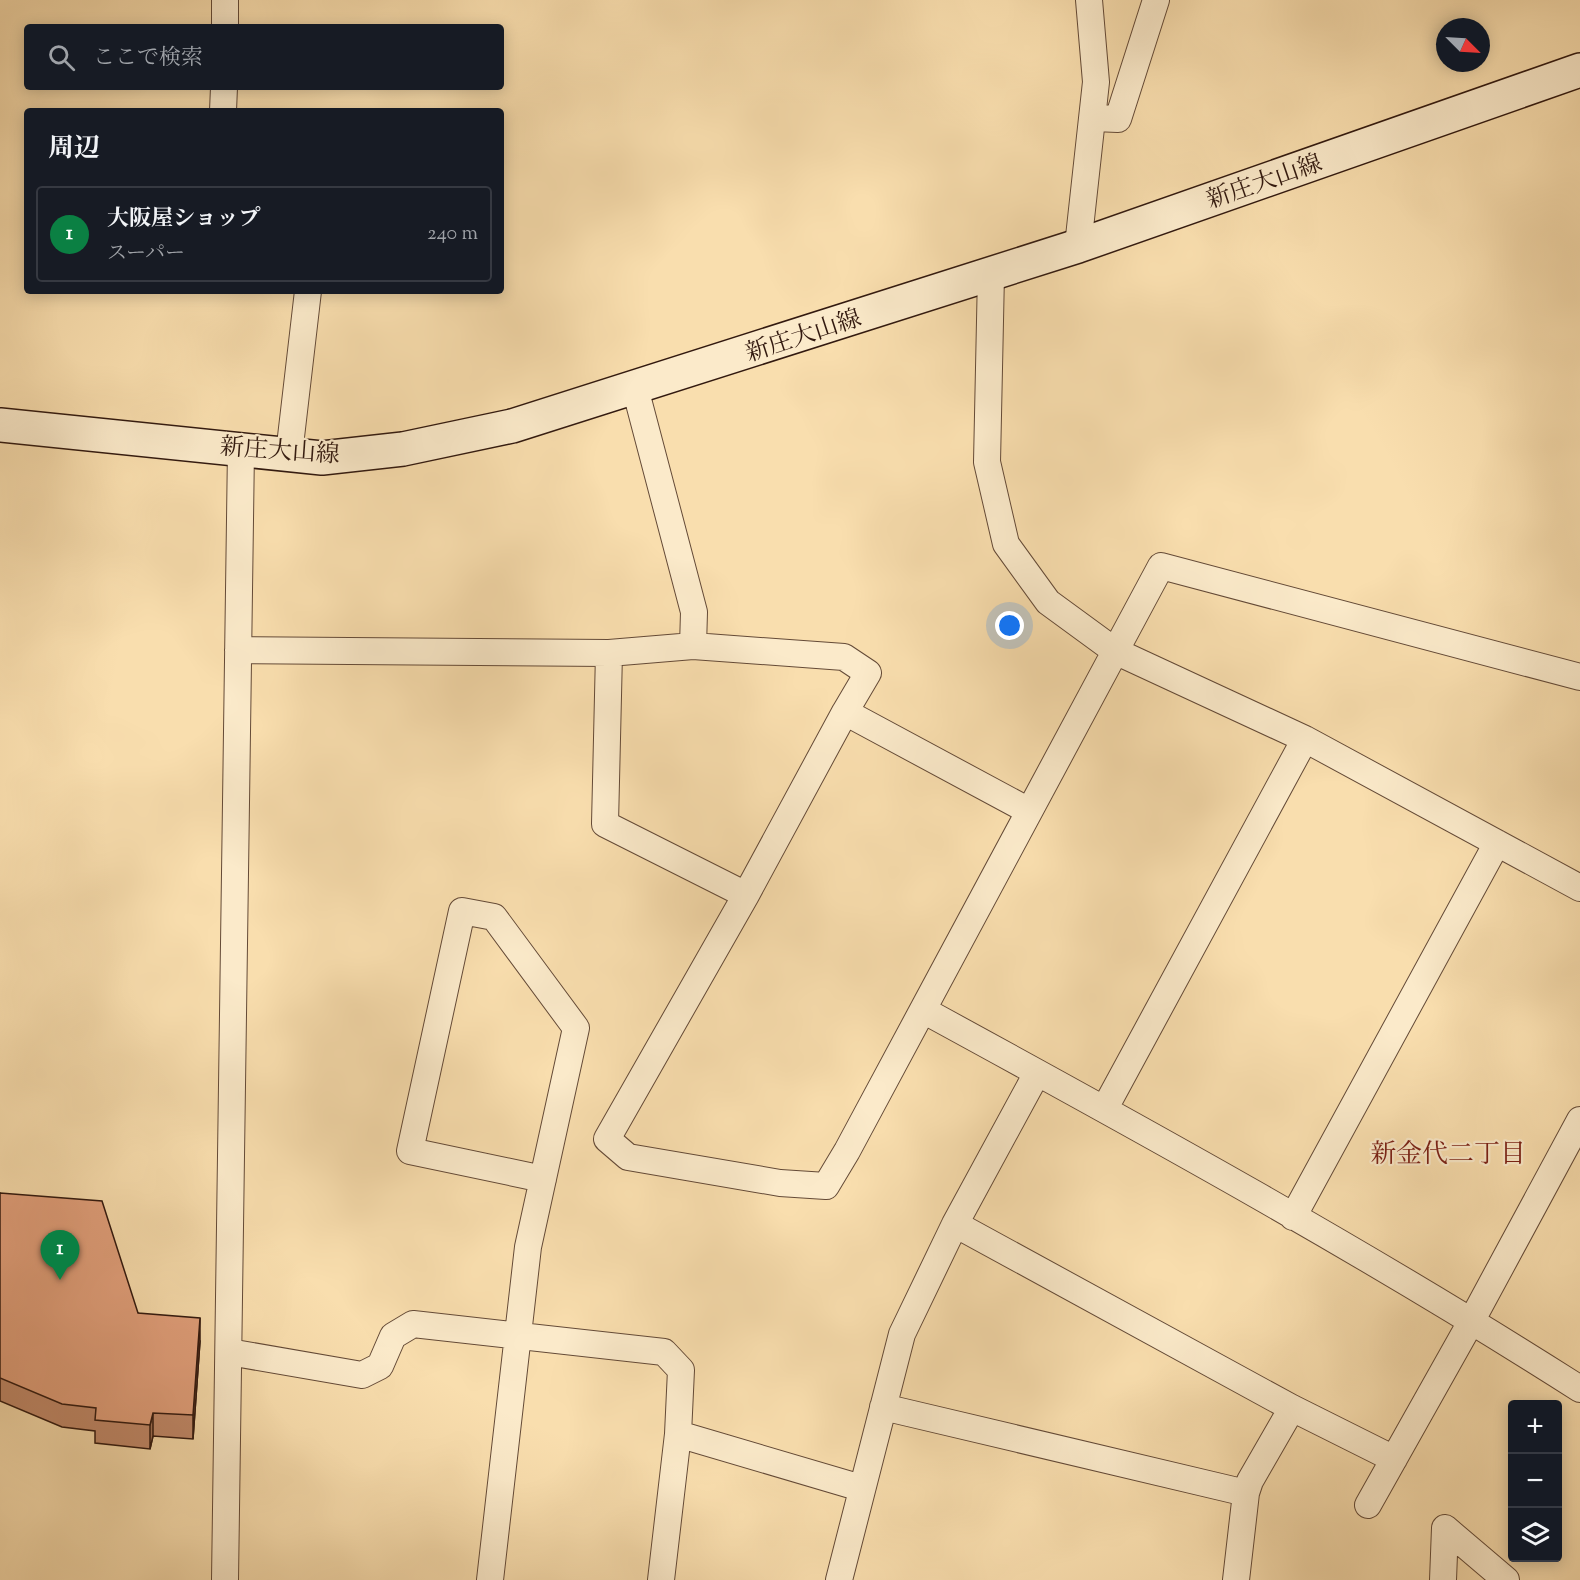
<!DOCTYPE html>
<html lang="ja">
<head>
<meta charset="utf-8">
<style>
	:root { --surface:#171b24; --page:#20242c; --text:#f1f3f6; --muted:#9ea1a6; --line:#363941; --accent:#0b8043 }
	body { margin:0; font-family:"Sorts Mill Goudy","Noto Serif JP",serif; background:var(--page); color:var(--text) }
	.controls { position:absolute; right:18px; bottom:18px; display:grid; overflow:hidden; border-radius:6px; box-shadow:0 3px 15px #0003 }
	.controls button { width:54px; height:54px; display:grid; place-items:center; padding:0; border:0; border-bottom:2px solid var(--line); background:var(--surface); color:var(--text); font:30px sans-serif }
	.compass { position:absolute; left:1436px; top:18px; width:54px; height:54px; border-radius:50%; background:var(--surface); box-shadow:0 3px 15px #0003; rotate:114deg }
	.you { position:absolute; left:1010px; top:626px; width:21px; height:21px; margin:-15px; border:4px solid #fff; border-radius:50%; background:#1a73e8; box-shadow:0 0 0 9px #1a73e833 }
	.badge { display:grid; place-items:center; width:39px; height:39px; border-radius:50%; background:var(--accent); color:#fff; font-size:20px; font-weight:700 }
	.pin { position:absolute; translate:-50% -50px; filter:drop-shadow(0 2px 3px #0008) }
	.pin::after { content:''; position:absolute; top:32px; width:21px; height:18px; background:inherit; clip-path:polygon(0 0,100% 0,50% 100%) }
	.list { margin:0; padding:0; list-style:none }
	h2 { display:flex; justify-content:space-between; align-items:center; height:78px; margin:0; padding:0 24px; font-size:26px }
	h2 small { font-size:20px; font-weight:400; color:var(--muted) }
	.list li { display:grid; grid-template-columns:39px 1fr auto; gap:18px; align-items:center; box-sizing:border-box; height:96px; margin:0 12px 12px; padding:0 12px; border:2px solid var(--line); border-radius:6px }
	.list b { display:block; font-size:22px; white-space:nowrap }
	.list p { margin:0; font-size:20px; white-space:nowrap; color:var(--muted) }
	.list em { font-size:20px; font-style:normal; color:var(--muted) }
	.icon { flex:none; width:33px; height:33px; fill:none; stroke:currentColor; stroke-width:2; stroke-linecap:round; stroke-linejoin:round }
	.map { position:relative; flex:none; width:1580px; height:1580px; overflow:hidden }
	.search { position:absolute; background:var(--surface); box-shadow:0 3px 15px #0003; left:24px; top:24px; width:480px; height:66px; display:flex; align-items:center; gap:15px; box-sizing:border-box; padding:0 21px; border-radius:6px; color:var(--muted); font-size:22px }
	.panel { position:absolute; background:var(--surface); box-shadow:0 3px 15px #0003; left:24px; top:108px; width:480px; height:186px; border-radius:6px }
	.map>svg:first-child { display:block }
	.lines { fill:none; stroke-linecap:round; stroke-linejoin:round }
	.minor-casing { stroke:#644a37; stroke-width:28 }
	.secondary-casing { stroke:#32190f; stroke-width:36 }
	.minor { stroke:#fbeaca; stroke-width:26 }
	.secondary { stroke:#fbeaca; stroke-width:33 }
	.wall { fill:#c28a6b; stroke:#32190f; stroke-width:1.5 }
	.shaded-wall { fill:#9e7057; stroke:#32190f; stroke-width:1.5 }
	.building { fill:#e2a07c; stroke:#32190f; stroke-width:1.5 }
	.labels { text-anchor:middle; stroke-width:4.5; stroke-linejoin:round; paint-order:stroke }
	.street-label { font-size:24px; fill:#32190f; stroke:#fbeaca }
	.neighbourhood-label { font-size:26px; fill:#7a1f14; stroke:#fbeaca }
</style>
</head>
<body>
<div class="map">
<svg width="1580" height="1580" viewBox="0 0 1580 1580">
	<rect width="100%" height="100%" fill="#f9deae"/>
	<filter id="stains"><feTurbulence type="fractalNoise" baseFrequency=".00333" numOctaves="4"/><feColorMatrix values="0 0 0 0 .2 0 0 0 0 .09 0 0 0 0 .02 0 0 0 .5 -.17"/></filter>
	<radialGradient id="worn" r=".72"><stop offset=".6" stop-color="#630" stop-opacity="0"/><stop offset="1" stop-color="#630" stop-opacity=".3"/></radialGradient>
	<g class="lines">
		<!-- minor casing -->
		<g class="minor-casing">
			<path id="minor" d="M225,27V0
				M223,111L224,87
				M1094,118L1118,119L1156,0
				M1078,246L1096,82L1089,0
				M991,274L987,462L1006,544L1048,602L1115,651L1305,739L1580,888
				M635,388L694,612L693,646L844,657L868,673L845,712L1029,811
				M289,454L308,291
				M693,646L609,653L605,824L746,895L845,712
				M238,650L609,653
				M746,895L607,1139L628,1157L780,1183L826,1186L847,1151L1161,566L1580,677
				M923,1010C1145,1131 1367,1253 1580,1389
				M1105,1108L1305,739
				M1293,1217L1497,843
				M955,1224L1292,1408L1394,1459
				M229,1352L362,1375L380,1366L393,1336L413,1324L664,1352L681,1370L678,1434L661,1580
				M883,1407L1246,1493L1236,1580
				M678,1434L861,1488
				M1246,1493L1250,1481L1292,1408
				M1368,1505L1472,1320L1580,1120
				M225,1580L241,449
				M490,1580L528,1247L576,1028L494,917L462,911L410,1151L543,1179
				M839,1580L902,1334L955,1224L1037,1073
				M1443,1580L1445,1528L1506,1580"/>
		</g>
		<!-- secondary casing -->
		<g class="secondary-casing">
			<path id="secondary" d="M0,425L322,458L403,449L512,426L1078,246L1580,70"/>
		</g>
		<!-- minor -->
		<use href="#minor" class="minor"/>
		<!-- secondary -->
		<use href="#secondary" class="secondary"/>
	</g>
	<!-- wall -->
	<path class="wall" d="M0,1193L138,1313L200,1341L193,1439L153,1436L150,1449L95,1443V1431L62,1427L0,1401Z"/>
	<!-- shaded-wall -->
	<path class="shaded-wall" d="M200,1318V1341L193,1439V1415Z
		M153,1413V1436L150,1449V1425Z"/>
	<!-- building -->
	<path class="building" d="M0,1193L102,1201L138,1313L200,1318L193,1415L153,1413L150,1425L95,1420L96,1408L62,1404L0,1378Z"/>
	<g class="labels">
		<!-- street labels -->
		<g class="street-label">
			<text transform="translate(1264 181) rotate(-19)" y="8">新庄大山線</text>
			<text transform="translate(803 335) rotate(-18)" y="8">新庄大山線</text>
			<text transform="translate(280 450) rotate(4)" y="8">新庄大山線</text>
		</g>
		<!-- neighbourhood labels -->
		<g class="neighbourhood-label">
			<text x="1448" y="1162">新金代二丁目</text>
		</g>
	</g>
	<rect width="100%" height="100%" filter="url(#stains)"/>
	<rect width="100%" height="100%" fill="url(#worn)"/>
</svg>
<div class="controls">
<button>+</button>
<button>−</button>
<button><svg class="icon" aria-label="layers" viewBox="0 0 24 24"><path d="M12 4l9 5-9 5-9-5zM3 14l9 5 9-5"/></svg></button>
</div>
<svg class="compass" viewBox="-18 -18 36 36"><path d="M0-13l5 13h-10z" fill="#e53935"/><path d="M0 13l5-13h-10z" fill="#9ea1a6"/></svg>
<div class="you"></div>
<div class="pin badge" style="left:60px;top:1280px">1</div>
<div class="search"><svg class="icon" aria-label="search" viewBox="0 0 24 24"><circle cx="10" cy="10" r="6"/><path d="M15 15l6 6"/></svg>ここで検索</div>
<section class="panel">
<h2>周辺<small></small></h2>
<ul class="list">
<li><span class="badge">1</span><div><b>大阪屋ショップ</b><p>スーパー</p></div><em>240 m</em></li>
</ul>
</section>
</div>
</body>
</html>
